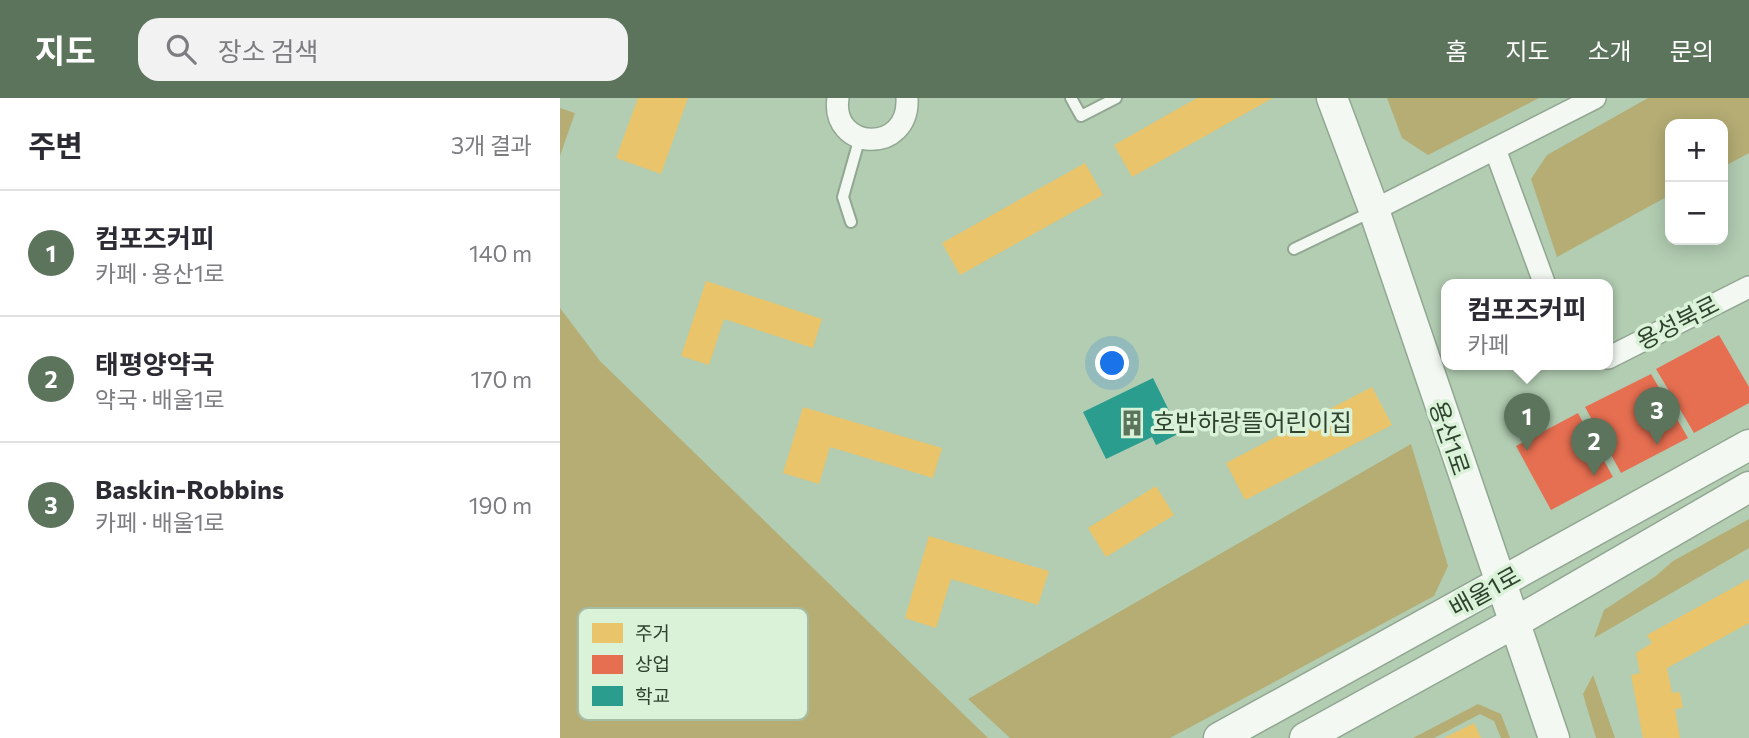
<!DOCTYPE html>
<html lang="ko">
<head>
<meta charset="utf-8">
<style>
	:root { --surface:#fff; --page:#f2f2f3; --text:#2b2b33; --muted:#7c7c81; --line:#e1e1e2; --accent:#5c735c }
	body { margin:0; font-family:Commissioner,"Noto Sans KR",sans-serif; background:var(--page); color:var(--text) }
	.controls { position:absolute; right:21px; top:21px; display:grid; overflow:hidden; border-radius:14px; box-shadow:0 4px 18px #0003 }
	.controls button { width:63px; height:63px; display:grid; place-items:center; padding:0; border:0; border-bottom:2px solid var(--line); background:var(--surface); color:var(--text); font:35px sans-serif }
	.you { position:absolute; left:553px; top:266px; width:24px; height:24px; margin:-18px; border:5px solid #fff; border-radius:50%; background:#1a73e8; box-shadow:0 0 0 10px #1a73e833 }
	.badge { display:grid; place-items:center; width:46px; height:46px; border-radius:50%; background:var(--accent); color:#fff; font-size:23px; font-weight:700 }
	.pin { position:absolute; translate:-50% -58px; filter:drop-shadow(0 2px 4px #0008) }
	.pin::after { content:''; position:absolute; top:37px; width:24px; height:21px; background:inherit; clip-path:polygon(0 0,100% 0,50% 100%) }
	.popup { position:absolute; left:881px; top:181px; width:172px; height:91px; box-sizing:border-box; display:grid; place-content:center; border-radius:14px; background:var(--surface); filter:drop-shadow(0 2px 5px #0005); font-size:23px; white-space:nowrap; color:var(--muted) }
	.popup b { font-size:26px; color:var(--text) }
	.popup::after { content:''; position:absolute; left:50%; top:100%; margin-left:-14px; border:14px solid transparent; border-top-color:var(--surface) }
	.list { margin:0; padding:0; list-style:none }
	h2 { display:flex; justify-content:space-between; align-items:center; height:91px; margin:0; padding:0 28px; font-size:30px }
	h2 small { font-size:23px; font-weight:400; color:var(--muted) }
	.list li { display:grid; grid-template-columns:46px 1fr auto; gap:21px; align-items:center; box-sizing:border-box; height:126px; padding:0 28px; border-top:2px solid var(--line) }
	.list b { display:block; font-size:26px; white-space:nowrap }
	.list p { margin:0; font-size:23px; white-space:nowrap; color:var(--muted) }
	.list em { font-size:23px; font-style:normal; color:var(--muted) }
	.icon { flex:none; width:38px; height:38px; fill:none; stroke:currentColor; stroke-width:2; stroke-linecap:round; stroke-linejoin:round }
	.map { position:relative; flex:none; width:1189px; height:640px; overflow:hidden }
	header { display:flex; align-items:center; gap:42px; box-sizing:border-box; height:98px; padding:0 35px; background:var(--accent); color:#fff }
	header strong { font-size:33px }
	nav { display:flex; gap:38px; margin-inline-start:auto; font-size:24px }
	.search { width:490px; height:63px; background:var(--page); display:flex; align-items:center; gap:18px; box-sizing:border-box; padding:0 24px; border-radius:21px; color:var(--muted); font-size:26px }
	main { display:flex }
	aside { flex:1; background:var(--surface) }
	.map>svg:first-child { display:block }
	.green { fill:#b5ad74 }
	.homes { fill:#e9c46a }
	.shops { fill:#e76f51 }
	.schools { fill:#2a9d8f }
	.lines { fill:none; stroke-linecap:round; stroke-linejoin:round }
	.lane-casing { stroke:#92a792; stroke-width:14 }
	.street-casing { stroke:#92a792; stroke-width:24 }
	.secondary-casing { stroke:#92a792; stroke-width:33 }
	.lane { stroke:#f3f8f3; stroke-width:10 }
	.street { stroke:#f3f8f3; stroke-width:21 }
	.secondary { stroke:#f3f8f3; stroke-width:30 }
	.labels { text-anchor:middle; stroke-width:7; stroke-linejoin:round; paint-order:stroke }
	.street-label { font-size:24px; fill:#2e422d; stroke:#daf2d8 }
	.poi-label { font-size:24px; fill:#2e422d; stroke:#daf2d8; text-anchor:start }
	.key { fill:#daf2d8; stroke:#a6bda5; stroke-width:2 }
	.key-label { font-size:19px; fill:#2e422d }
</style>
</head>
<body>
<header>
<strong>지도</strong>
<div class="search"><svg class="icon" aria-label="search" viewBox="0 0 24 24"><circle cx="10" cy="10" r="6"/><path d="M15 15l6 6"/></svg>장소 검색</div>
<nav><a>홈</a><a>지도</a><a>소개</a><a>문의</a></nav>
</header>
<main>
<aside>
<h2>주변<small>3개 결과</small></h2>
<ul class="list">
<li><span class="badge">1</span><div><b>컴포즈커피</b><p>카페 · 용산1로</p></div><em>140 m</em></li>
<li><span class="badge">2</span><div><b>태평양약국</b><p>약국 · 배울1로</p></div><em>170 m</em></li>
<li><span class="badge">3</span><div><b>Baskin-Robbins</b><p>카페 · 배울1로</p></div><em>190 m</em></li>
</ul>
</aside>
<div class="map">
<svg width="1189" height="640" viewBox="0 0 1189 640">
	<rect width="100%" height="100%" fill="#b2cdb2"/>
	<!-- green -->
	<path class="green" d="M827,0H979L868,57L842,40Z
		M1088,0H1189V55L1163,69V26H1110V97L997,159L971,81L987,57Z
		M0,10L15,15L0,58Z
		M0,210L40,263L428,640H0Z
		M851,346L888,468L874,498L610,640H450L408,601Z
		M1189,421V450L1034,540L1044,512L1096,478L1113,463Z
		M1033,577L1055,640H1036L1023,596Z
		M918,606L941,616L950,640H941L934,623L920,616L874,640H853Z"/>
	<!-- homes -->
	<path class="homes" d="M78,0H128L101,76L56,60Z
		M637,0H713L572,79L554,47Z
		M525,65L543,97L400,177L382,145Z
		M146,183L262,221L253,250L164,221L149,267L121,258Z
		M812,289L832,327L685,402L666,365Z
		M243,309L382,350L373,380L270,349L259,386L223,375Z
		M596,388L614,417L546,459L528,430Z
		M369,438L489,473L478,507L391,481L376,530L345,520Z
		M1189,481V525L1107,570L1112,595L1120,594L1123,610L1115,611L1120,640H1083L1071,577L1080,575L1076,555L1092,545L1087,537Z
		M914,625L921,640H884Z"/>
	<!-- shops -->
	<path class="shops" d="M1159,237L1189,289V305L1134,335L1096,271Z
		M1091,276L1128,340L1061,375L1025,309Z
		M1018,315L1053,379L991,412L956,348Z"/>
	<!-- schools -->
	<path class="schools" d="M593,280L620,335L596,347L592,339L546,361L523,314Z"/>
	<g class="lines">
		<!-- lane casing -->
		<g class="lane-casing">
			<path id="lane" d="M511,0L521,18L556,0
				M291,124L283,99L300,39
				M734,151L811,114"/>
		</g>
		<!-- street casing -->
		<g class="street-casing">
			<path id="street" d="M278,0C270,53 350,57 347,0
				M935,51L985,187
				M814,112L1035,0
				M1048,260L1189,189"/>
		</g>
		<!-- secondary casing -->
		<g class="secondary-casing">
			<path id="secondary" d="M772,0L814,112L994,640
				M659,640L1189,347
				M745,640L954,525L1189,389"/>
		</g>
		<!-- lane -->
		<use href="#lane" class="lane"/>
		<!-- street -->
		<use href="#street" class="street"/>
		<!-- secondary -->
		<use href="#secondary" class="secondary"/>
	</g>
	<!-- icons -->
	<defs>
		<g id="building-bare" transform="scale(2.1)"><path d="M-4-6H4V6H1V3H-1V6H-4ZM-2.5-4.3h1.7v1.8h-1.7ZM.8-4.3h1.7v1.8H.8ZM-2.5-1h1.7V.8h-1.7ZM.8-1h1.7V.8H.8Z" fill="#5c735c" stroke="#daf2d8" stroke-width="2.5" paint-order="stroke"/></g>
	</defs>
	<g fill-rule="evenodd">
		<use href="#building-bare" x="572" y="325"/>
	</g>
	<g class="labels">
		<!-- street labels -->
		<g class="street-label">
			<text transform="translate(1118 225) rotate(-27)" y="8">용성북로</text>
			<text transform="translate(889 340) rotate(71)" y="8">용산1로</text>
			<text transform="translate(925 494) rotate(-29)" y="8">배울1로</text>
		</g>
		<!-- poi labels -->
		<g class="poi-label">
			<text x="593" y="333">호반하랑뜰어린이집</text>
		</g>
	</g>
	<!-- legend -->
	<rect x="18" y="510" width="230" height="112" rx="10" class="key"/>
	<rect x="32" y="525" width="31" height="20" fill="#e9c46a"/>
	<rect x="32" y="557" width="31" height="19" fill="#e76f51"/>
	<rect x="32" y="588" width="31" height="20" fill="#2a9d8f"/>
	<g class="key-label">
		<text x="75" y="542">주거</text>
		<text x="75" y="573">상업</text>
		<text x="75" y="605">학교</text>
	</g>
</svg>
<div class="controls">
<button>+</button>
<button>−</button>
</div>
<div class="you"></div>
<div class="pin badge" style="left:967px;top:353px">1</div>
<div class="popup"><b>컴포즈커피</b>카페</div>
<div class="pin badge" style="left:1034px;top:378px">2</div>
<div class="pin badge" style="left:1097px;top:347px">3</div>
</div>
</main>
</body>
</html>
